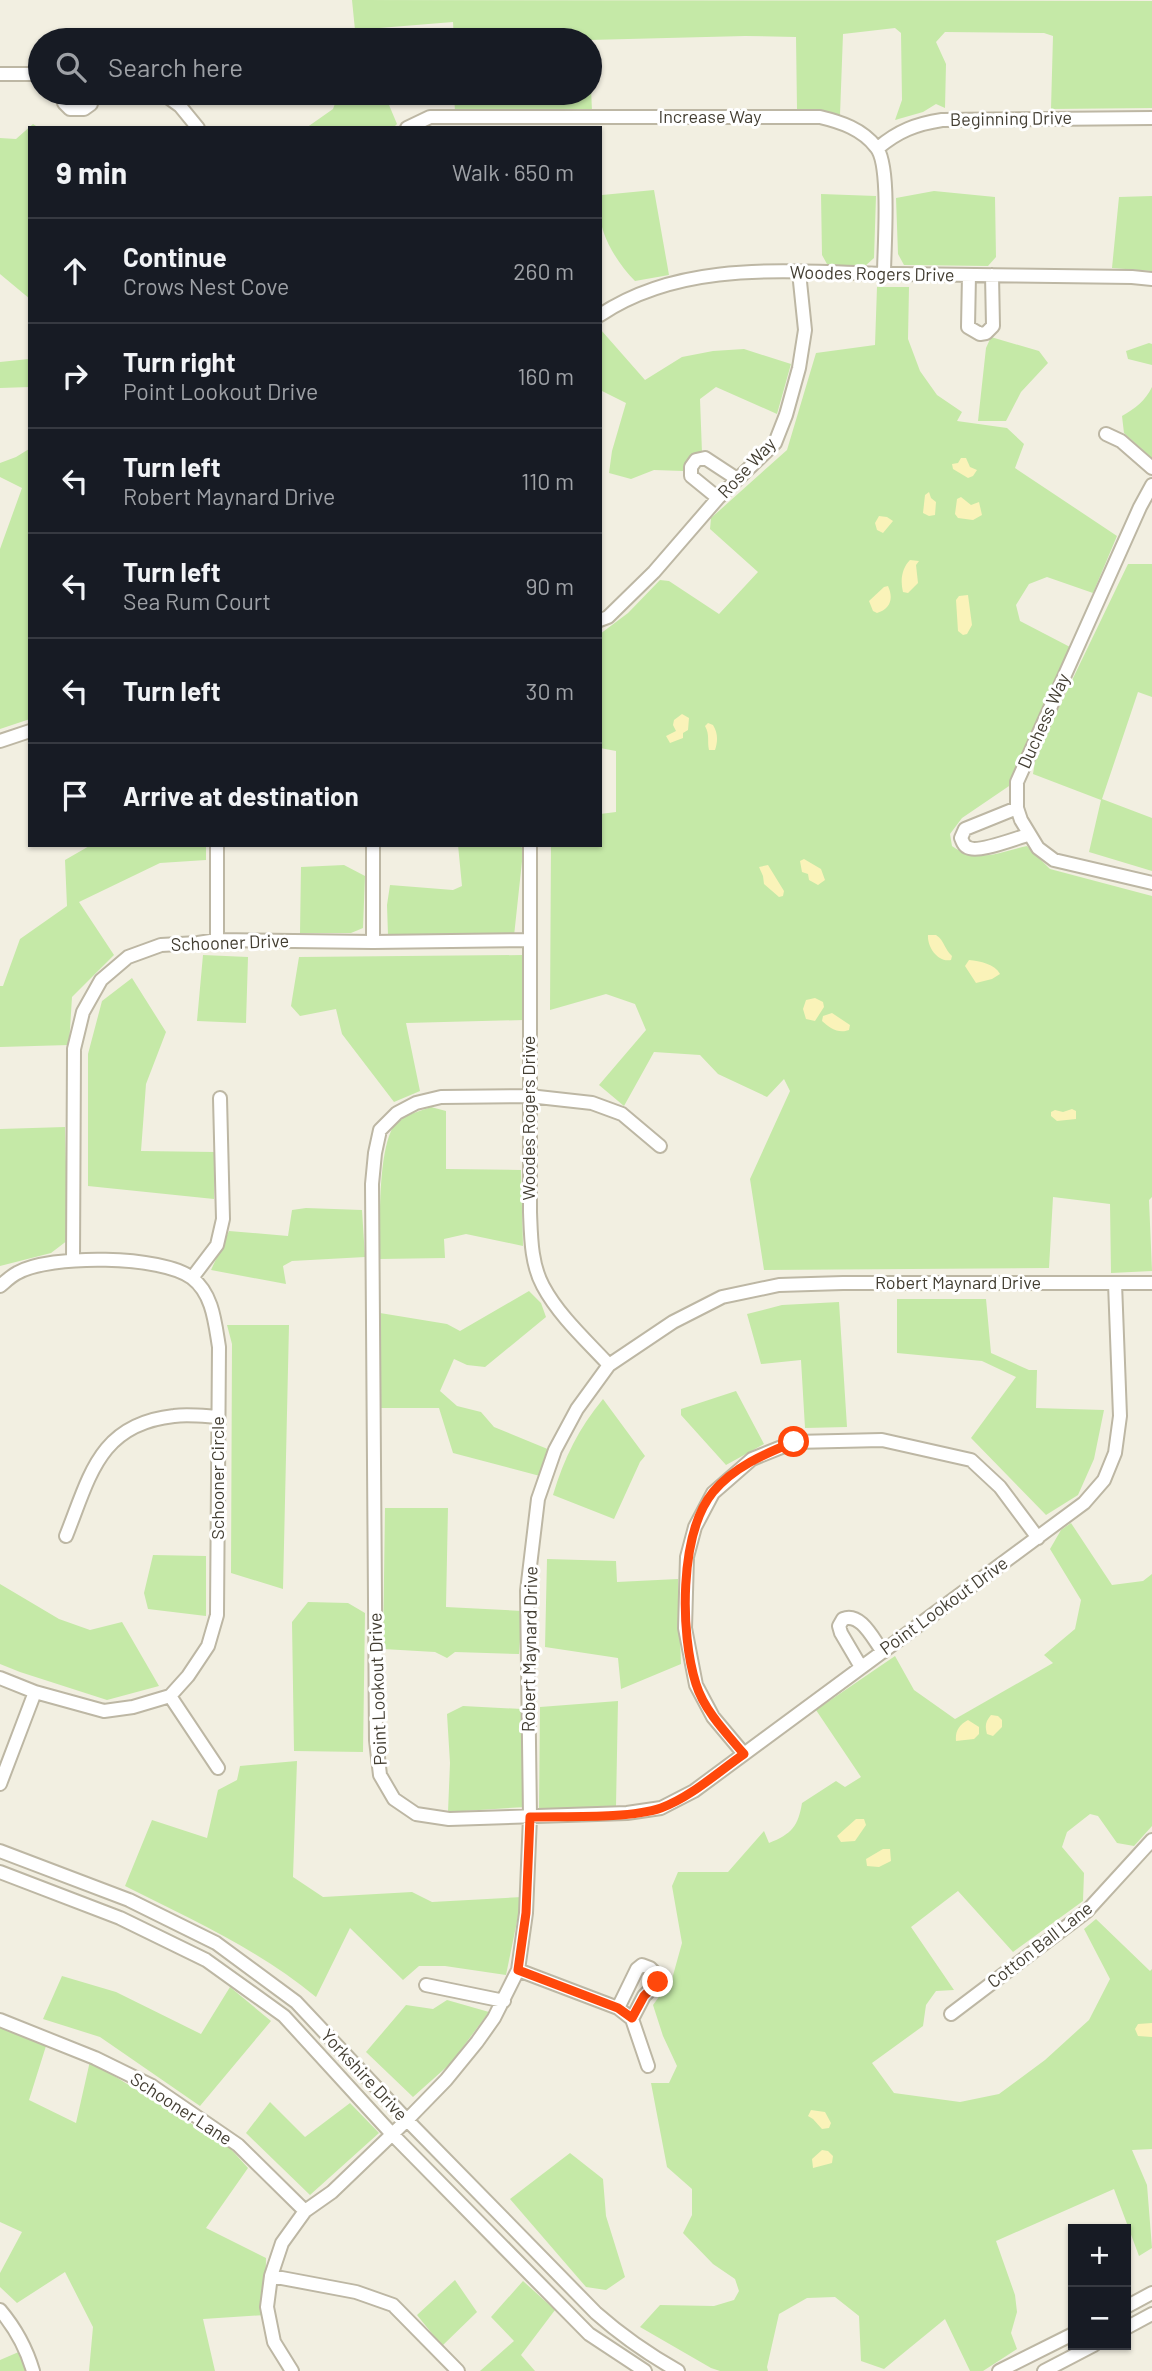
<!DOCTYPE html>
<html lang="en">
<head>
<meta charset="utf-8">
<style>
	:root { --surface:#171b24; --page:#242831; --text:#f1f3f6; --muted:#9ea1a6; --line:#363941 }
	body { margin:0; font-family:Barlow,sans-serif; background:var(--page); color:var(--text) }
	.controls { position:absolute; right:21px; bottom:21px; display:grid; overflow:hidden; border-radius:0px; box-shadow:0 2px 5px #0004 }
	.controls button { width:63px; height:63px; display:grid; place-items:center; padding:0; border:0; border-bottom:2px solid var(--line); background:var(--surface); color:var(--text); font:35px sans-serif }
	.stop { position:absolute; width:21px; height:21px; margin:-16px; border:5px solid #ff480b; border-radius:50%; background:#fff }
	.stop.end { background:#ff480b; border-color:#fff; box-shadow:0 2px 7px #0008 }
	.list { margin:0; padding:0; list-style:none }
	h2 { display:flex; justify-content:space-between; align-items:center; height:91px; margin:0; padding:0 28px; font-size:30px }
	h2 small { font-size:23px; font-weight:400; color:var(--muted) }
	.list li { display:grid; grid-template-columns:46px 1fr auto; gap:21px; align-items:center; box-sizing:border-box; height:105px; padding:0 28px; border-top:2px solid var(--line) }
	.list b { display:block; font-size:26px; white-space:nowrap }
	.list p { margin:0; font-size:23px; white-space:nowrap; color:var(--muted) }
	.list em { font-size:23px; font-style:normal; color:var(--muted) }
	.icon { flex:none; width:38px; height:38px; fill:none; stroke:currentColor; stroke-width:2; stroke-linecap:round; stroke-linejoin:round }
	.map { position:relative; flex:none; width:1152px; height:2371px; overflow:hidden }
	.search { position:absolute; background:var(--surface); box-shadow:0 2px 5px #0004; left:28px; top:28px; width:574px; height:77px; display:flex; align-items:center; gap:18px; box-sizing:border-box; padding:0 24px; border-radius:38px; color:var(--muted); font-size:26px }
	.panel { position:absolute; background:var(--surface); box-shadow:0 2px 5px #0004; left:28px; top:126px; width:574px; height:721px; border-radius:0px }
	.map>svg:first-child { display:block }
	.green { fill:#c5e9a7 }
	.sand { fill:#faf3b9 }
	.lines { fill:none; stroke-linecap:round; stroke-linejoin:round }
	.minor-casing { stroke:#bdb7a4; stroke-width:16 }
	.minor { stroke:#fff; stroke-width:12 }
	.route { stroke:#ff480b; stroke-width:9 }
	.labels { text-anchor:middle; stroke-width:6; stroke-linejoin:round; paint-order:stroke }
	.street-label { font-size:18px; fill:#433e32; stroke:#fff }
</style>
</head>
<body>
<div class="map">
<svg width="1152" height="2371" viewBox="0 0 1152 2371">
	<rect width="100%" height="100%" fill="#f2efe1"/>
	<!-- green -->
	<path class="green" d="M352,0L1152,1V108L1051,109L1053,36L1044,33L945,32L936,42L946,64L945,108L936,104L923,112L895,120L902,100L901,33L895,28L843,34L840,115L797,109L796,37L745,36L589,40H454L453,22L367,29L368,40H356Z
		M590,66L592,111L455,112L454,93H590Z
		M339,93H384L397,124L393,128H306L333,109Z
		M33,124L39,128H30V299L0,274V138L16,139Z
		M654,190L669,275L635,281C615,261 592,224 602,195Z
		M934,191L995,197L996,257L988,266L904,265L898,254L896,198Z
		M821,194L876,196L874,258L864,267L827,264L822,255Z
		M1152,196V271L1112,268L1119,197Z
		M877,287H909L908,339L920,371L937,395L962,412L957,421L1007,428L1024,444L1015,468L1117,536L1093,593L1047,577L1029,584L1016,605L1020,621L1070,647L1012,784L962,818L950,834L952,846C977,864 1000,852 1027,846L1050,869L1152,896V1197L1149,1200L1152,1271L1111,1273L1110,1204L1053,1197L1049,1268L764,1270L750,1179L790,1091L784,1079L767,1097L718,1074L700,1055L654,1052L624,1106L599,1085L646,1030L635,1004L606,994L550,1010L551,845H600V814L616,812V751L600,748V634L628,613L660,580L669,581L719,614L758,572L710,529L711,518L787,450L816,353L875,345Z
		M601,330L645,380L682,357L713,351L744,349L791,364L777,414L716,387L700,399L702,453L692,459L683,471L654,470L631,479L609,473L612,451L626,403L600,390Z
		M991,337L1039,351L1048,363L1021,392L1006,421H978L986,348Z
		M1149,343L1152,344V365L1128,359L1126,351Z
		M30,350V387L0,388V362L29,359Z
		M1152,387V461L1147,459L1145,452L1124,433L1122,416C1136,408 1145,401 1152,387Z
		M30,446V719L0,729V549L22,488L0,477V463L16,457L29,449Z
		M1128,564H1152V697L1138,692L1102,799L1152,818V871L1089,852L1101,800L1033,774L1036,755Z
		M91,845H206V860L160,863L79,902L114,955L72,997L69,1045L0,1047V986H3L20,939L67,906L65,860Z
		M458,845H521L523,852L514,936L388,935L387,905L390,885L453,890L462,886Z
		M344,865L365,876L363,928L351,933H300L301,867Z
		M203,955L248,957L246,1023L197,1021Z
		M523,955L524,1020L406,1023L420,1091L394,1102L342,1034L336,1009L300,1016L291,1006L299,957Z
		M132,978L166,1032L146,1084L141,1151L215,1152L214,1199L88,1186V1054L102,1001Z
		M431,1107L446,1111V1169L521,1170L523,1246L466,1234L444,1239L445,1258L380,1259C380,1228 377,1145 396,1123C403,1115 421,1111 431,1107Z
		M65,1127L68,1240L51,1253L0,1266V1129Z
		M306,1208L362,1210L365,1257L292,1261L283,1266L286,1284L211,1270L229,1231L288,1236L292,1210Z
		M529,1291L541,1303L546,1317L485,1367L467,1365L454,1359L440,1391L457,1406L481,1412L494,1427L550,1450L540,1476L453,1453L439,1408H380V1313L447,1324L460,1331Z
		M897,1299H986L991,1353L1029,1370H1037L1036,1408L1104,1410L1094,1459L1078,1495L1046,1515L971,1438L1016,1377L982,1361L897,1353Z
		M839,1302L847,1427L805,1428L801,1360L761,1364L747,1314L782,1305Z
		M227,1325H289L283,1589L231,1573L232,1344Z
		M736,1391L764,1444L726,1465L681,1415V1409Z
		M603,1399L645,1456L640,1462L614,1519L553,1495C564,1458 579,1428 603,1399Z
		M385,1508H448L446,1607L522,1611L519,1654L455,1652L447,1658L435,1652L383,1649Z
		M1071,1523L1112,1585L1143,1581L1152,1574V1826L1134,1846L1117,1843L1098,1816L1090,1814L1067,1832L1062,1847L1084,1873L1083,1901L1013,1952L958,1891L911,1927L954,1990L936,1991L926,2005L923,2026L872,2063L894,2093L960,2102L999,2094L1045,2060L1089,2020L1110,1979L1084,1929L1096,1919L1150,1971L1152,1969V2149L1132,2150L1147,2185L1152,2248L1139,2256L1114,2189L996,2241L1015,2295L1017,2312L1011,2333L1017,2349L983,2371H970L945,2319L884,2369L861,2361L859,2316L835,2297L807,2298L779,2314L767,2367L768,2371H720L711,2368L640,2327L660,2305L714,2306L734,2300L739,2291L735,2279L713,2264L683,2233L692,2215V2189L667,2167L651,2083H669L677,2066L663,2036L653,2005L672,1979L682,1943L672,1886L678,1872H728L764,1831L769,1843C792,1834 798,1826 802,1803L836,1781L845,1787L861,1777L816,1710L895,1656L914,1690L955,1719L1053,1663L1044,1655L1075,1629L1081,1600L1050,1549L1061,1530Z
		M153,1555L206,1556V1616L148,1609L144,1593Z
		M547,1559L616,1561L617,1582L678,1579L681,1664L621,1689L618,1658L545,1647Z
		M0,1584L59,1619L90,1630L122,1622L159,1686L107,1700L20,1672L0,1664Z
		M308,1602L348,1603L365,1613L363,1752L294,1751L292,1622Z
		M618,1701L616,1806L539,1811L540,1707Z
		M463,1706L522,1709L525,1807L448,1812L450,1763L447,1714Z
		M297,1761L293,1877L323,1897L412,1892L432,1902L522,1897L506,1975L445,1966H419L403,1980L350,1928L316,1997C259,1950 191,1919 125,1886L152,1820L207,1838L218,1790L237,1780L240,1766Z
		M62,1976L116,1992L201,2034L230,1987L271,2021L200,2106L100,2037L43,2019Z
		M447,2000L489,2012L451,2063L413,2097L366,2052L406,2005L433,2009Z
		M0,2021L46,2046L29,2100L76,2123L90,2061L229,2147L248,2168L206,2228L266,2258L265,2315L203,2319L215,2371H89L93,2327L65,2272L17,2303L0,2287V2273L22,2232L0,2222Z
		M270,2102L305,2137L350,2103L379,2133L310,2195L246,2133Z
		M570,2153L603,2179L606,2216L625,2277L606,2290L586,2287L510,2199Z
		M455,2280L477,2312L442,2346L417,2315Z
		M523,2281L555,2310L521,2355L535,2371H480L514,2341L491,2317Z
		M21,2351L27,2371H0V2360Z"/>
	<!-- sand -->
	<path class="sand" d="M961,458H966L970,467L977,470L973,476L968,478L953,469L952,464L958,463Z
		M929,492L931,498L936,502L935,515L929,516L923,513L925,495Z
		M961,497L971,505L979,502L982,515L973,520L958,518L955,514L957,499Z
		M879,516L887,517L893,521L883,533L877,530L875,523Z
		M910,560L919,561L916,565L918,583L908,593L903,592C900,580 902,568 910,560Z
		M888,586C894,599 890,609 877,613L873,611L869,601L884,587Z
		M968,595L972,625L967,634L963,635L958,631L956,600L959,596Z
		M682,714L689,718L688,730L683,733V738L670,743L666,736L676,731L673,725L674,720Z
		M708,723L713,725C718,733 718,741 715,750H709C707,741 710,735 705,726Z
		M804,859L821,869L825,880L818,885L809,880L808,874L802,872L800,861Z
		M768,865L784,891L783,896L779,897L764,884L763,876L759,867Z
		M928,935H936C945,941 944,949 952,956L951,960C938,963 927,947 928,935Z
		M969,960C980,961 995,964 1000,974L992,979L976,983L965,966Z
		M815,998L823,1002L824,1007L815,1021L806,1019L803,1009L806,1000Z
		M832,1013L850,1025L849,1030C838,1034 830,1028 822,1021L823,1016Z
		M1072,1109L1076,1111V1119L1057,1121L1051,1116V1112L1055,1110L1063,1112Z
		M991,1715L998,1716L1002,1720V1727L993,1736L987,1734C985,1726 985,1722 991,1715Z
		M968,1720L979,1727V1734L974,1739L956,1741C955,1731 959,1725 968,1720Z
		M856,1819H864L866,1825L855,1841L841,1842L837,1836Z
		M883,1849H890L891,1861L879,1867L867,1866L866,1859Z
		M1152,2023V2037L1138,2036L1135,2029L1138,2024Z
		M811,2110L825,2112L831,2123L829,2128L822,2129L813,2119L808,2116Z
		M822,2150L828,2151L833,2156L832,2163L813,2168L812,2159Z"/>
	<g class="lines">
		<!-- minor casing -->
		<g class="minor-casing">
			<path id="minor" d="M0,74H40
				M63,93L64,103L70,109H84L91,104L92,93
				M162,93L180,106L198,128
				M407,128L430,117H820C841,122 862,129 876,147C891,164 884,248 884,274
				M878,148C898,131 916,124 942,120L1152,118
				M969,275L968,327L980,334L986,333L993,326L992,275
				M600,315C687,257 798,273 897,274C975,275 1054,276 1132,277L1152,279
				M1106,434L1121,441L1152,468
				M1152,485L1140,507L1017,782V808L1021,820L1038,848L1054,860L1152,883
				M718,498L691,476V467L696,460L705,458L737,479
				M600,620L608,617L654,572L718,498L775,443L786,415L799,368L805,330L799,272
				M0,741L30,731
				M1017,808L965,829L961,838C963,842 963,845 967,847C977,854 1016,838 1028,835
				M217,845V940
				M530,845V1212C531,1237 531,1264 543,1286C559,1316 587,1341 609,1365
				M373,942V845
				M660,1146L622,1114L592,1103L529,1096L441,1097L416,1103L397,1113L380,1130L375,1153L372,1184L376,1740L380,1775L394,1799L416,1814L449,1819L627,1813L661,1808L694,1791L1084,1503L1104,1480L1115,1453L1120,1416L1115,1283
				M73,1260L74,1049L83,1012L101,980L128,957L161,945L198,943L217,940L373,942L529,940
				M192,1278L217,1245L223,1219L220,1098
				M0,1286C5,1282 11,1276 17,1273C50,1254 162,1255 192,1278C213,1294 215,1323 219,1347L217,1615L208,1646L188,1676L170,1696L133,1707L104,1711L35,1692L0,1678
				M66,1536C90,1476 99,1424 174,1416C188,1414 203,1416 218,1417
				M861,1667L841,1633L839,1626L843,1619C861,1612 873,1639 883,1652
				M170,1696L218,1768
				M744,1754L713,1717L696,1685L685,1628L687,1557L695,1527L713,1493L752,1459L794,1442L882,1440L971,1460L1000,1487L1038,1538
				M0,1784L35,1692
				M0,1851L129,1900L216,1943L296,2002L407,2120L596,2313C622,2336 648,2354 678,2371
				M0,1872L120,1918L206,1960L284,2016L392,2134L589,2334L645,2371
				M518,1970L618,2008L632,2019L648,2066
				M426,1985L504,2001
				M618,2008L637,1969L642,1965L650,1968L658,1976V1982L644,1996L632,2019
				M951,2014L1087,1911L1152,1840
				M0,2020L95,2058L152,2086L238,2145L305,2211
				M271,2276L356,2292L393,2305L458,2371
				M1126,2307L1152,2293
				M0,2310C16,2329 26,2347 33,2371
				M1126,2328L1152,2314
				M292,2371L274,2342L267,2307L271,2276L282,2243L305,2211L332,2192L407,2120L446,2080L477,2042L494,2018L518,1970L526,1913L530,1817L527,1591L538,1499L555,1450L577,1409L609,1365L673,1322L722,1297L779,1285L843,1283H1152
				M999,2371L1073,2334
				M1044,2371L1094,2345"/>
		</g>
		<!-- minor -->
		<use href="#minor" class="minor"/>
	</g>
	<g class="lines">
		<!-- route -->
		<path class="route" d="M658,1982L644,1996L632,2018L618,2008L518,1970L526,1913L530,1817C566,1816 629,1819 661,1808C691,1797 718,1772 744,1754C726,1733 704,1710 696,1684C680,1634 679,1534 713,1492C734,1467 764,1454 794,1442"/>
	</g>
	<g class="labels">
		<!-- street labels -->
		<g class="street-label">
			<text x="710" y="123">Increase Way</text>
			<text transform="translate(1011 119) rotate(-1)" y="6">Beginning Drive</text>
			<text transform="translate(872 274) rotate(1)" y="6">Woodes Rogers Drive</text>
			<text transform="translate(747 468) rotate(-47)" y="6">Rose Way</text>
			<text transform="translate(1044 721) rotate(-66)" y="6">Duchess Way</text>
			<text transform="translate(230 943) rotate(-2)" y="6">Schooner Drive</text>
			<text transform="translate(529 1118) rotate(-90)" y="6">Woodes Rogers Drive</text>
			<text x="958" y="1289">Robert Maynard Drive</text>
			<text transform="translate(218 1478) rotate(-90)" y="6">Schooner Circle</text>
			<text transform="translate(944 1606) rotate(-36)" y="6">Point Lookout Drive</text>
			<text transform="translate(530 1649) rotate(-89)" y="6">Robert Maynard Drive</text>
			<text transform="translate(378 1689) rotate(-92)" y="6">Point Lookout Drive</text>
			<text transform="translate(1040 1945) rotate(-38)" y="6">Cotton Ball Lane</text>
			<text transform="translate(364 2075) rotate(47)" y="6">Yorkshire Drive</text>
			<text transform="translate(181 2109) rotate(33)" y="6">Schooner Lane</text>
		</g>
	</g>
</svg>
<div class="controls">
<button>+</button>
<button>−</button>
</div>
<div class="stop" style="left:794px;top:1442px"></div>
<div class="stop end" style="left:658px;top:1982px"></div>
<div class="search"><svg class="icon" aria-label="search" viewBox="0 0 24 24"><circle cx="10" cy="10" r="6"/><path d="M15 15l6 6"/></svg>Search here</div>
<section class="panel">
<h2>9 min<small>Walk · 650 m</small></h2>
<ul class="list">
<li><svg class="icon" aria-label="ahead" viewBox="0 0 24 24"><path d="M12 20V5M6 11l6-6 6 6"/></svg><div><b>Continue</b><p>Crows Nest Cove</p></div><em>260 m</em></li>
<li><svg class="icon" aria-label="right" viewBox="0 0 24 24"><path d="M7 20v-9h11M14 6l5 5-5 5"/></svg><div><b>Turn right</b><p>Point Lookout Drive</p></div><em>160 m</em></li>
<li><svg class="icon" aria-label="left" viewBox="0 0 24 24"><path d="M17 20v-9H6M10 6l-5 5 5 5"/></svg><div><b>Turn left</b><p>Robert Maynard Drive</p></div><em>110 m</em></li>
<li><svg class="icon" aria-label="left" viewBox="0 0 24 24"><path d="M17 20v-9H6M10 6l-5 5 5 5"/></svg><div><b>Turn left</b><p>Sea Rum Court</p></div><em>90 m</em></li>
<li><svg class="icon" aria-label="left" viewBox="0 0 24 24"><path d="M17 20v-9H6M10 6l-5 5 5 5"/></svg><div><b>Turn left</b></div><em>30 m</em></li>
<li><svg class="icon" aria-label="arrive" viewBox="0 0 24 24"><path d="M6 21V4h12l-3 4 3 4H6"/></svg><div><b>Arrive at destination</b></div></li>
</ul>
</section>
</div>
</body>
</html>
